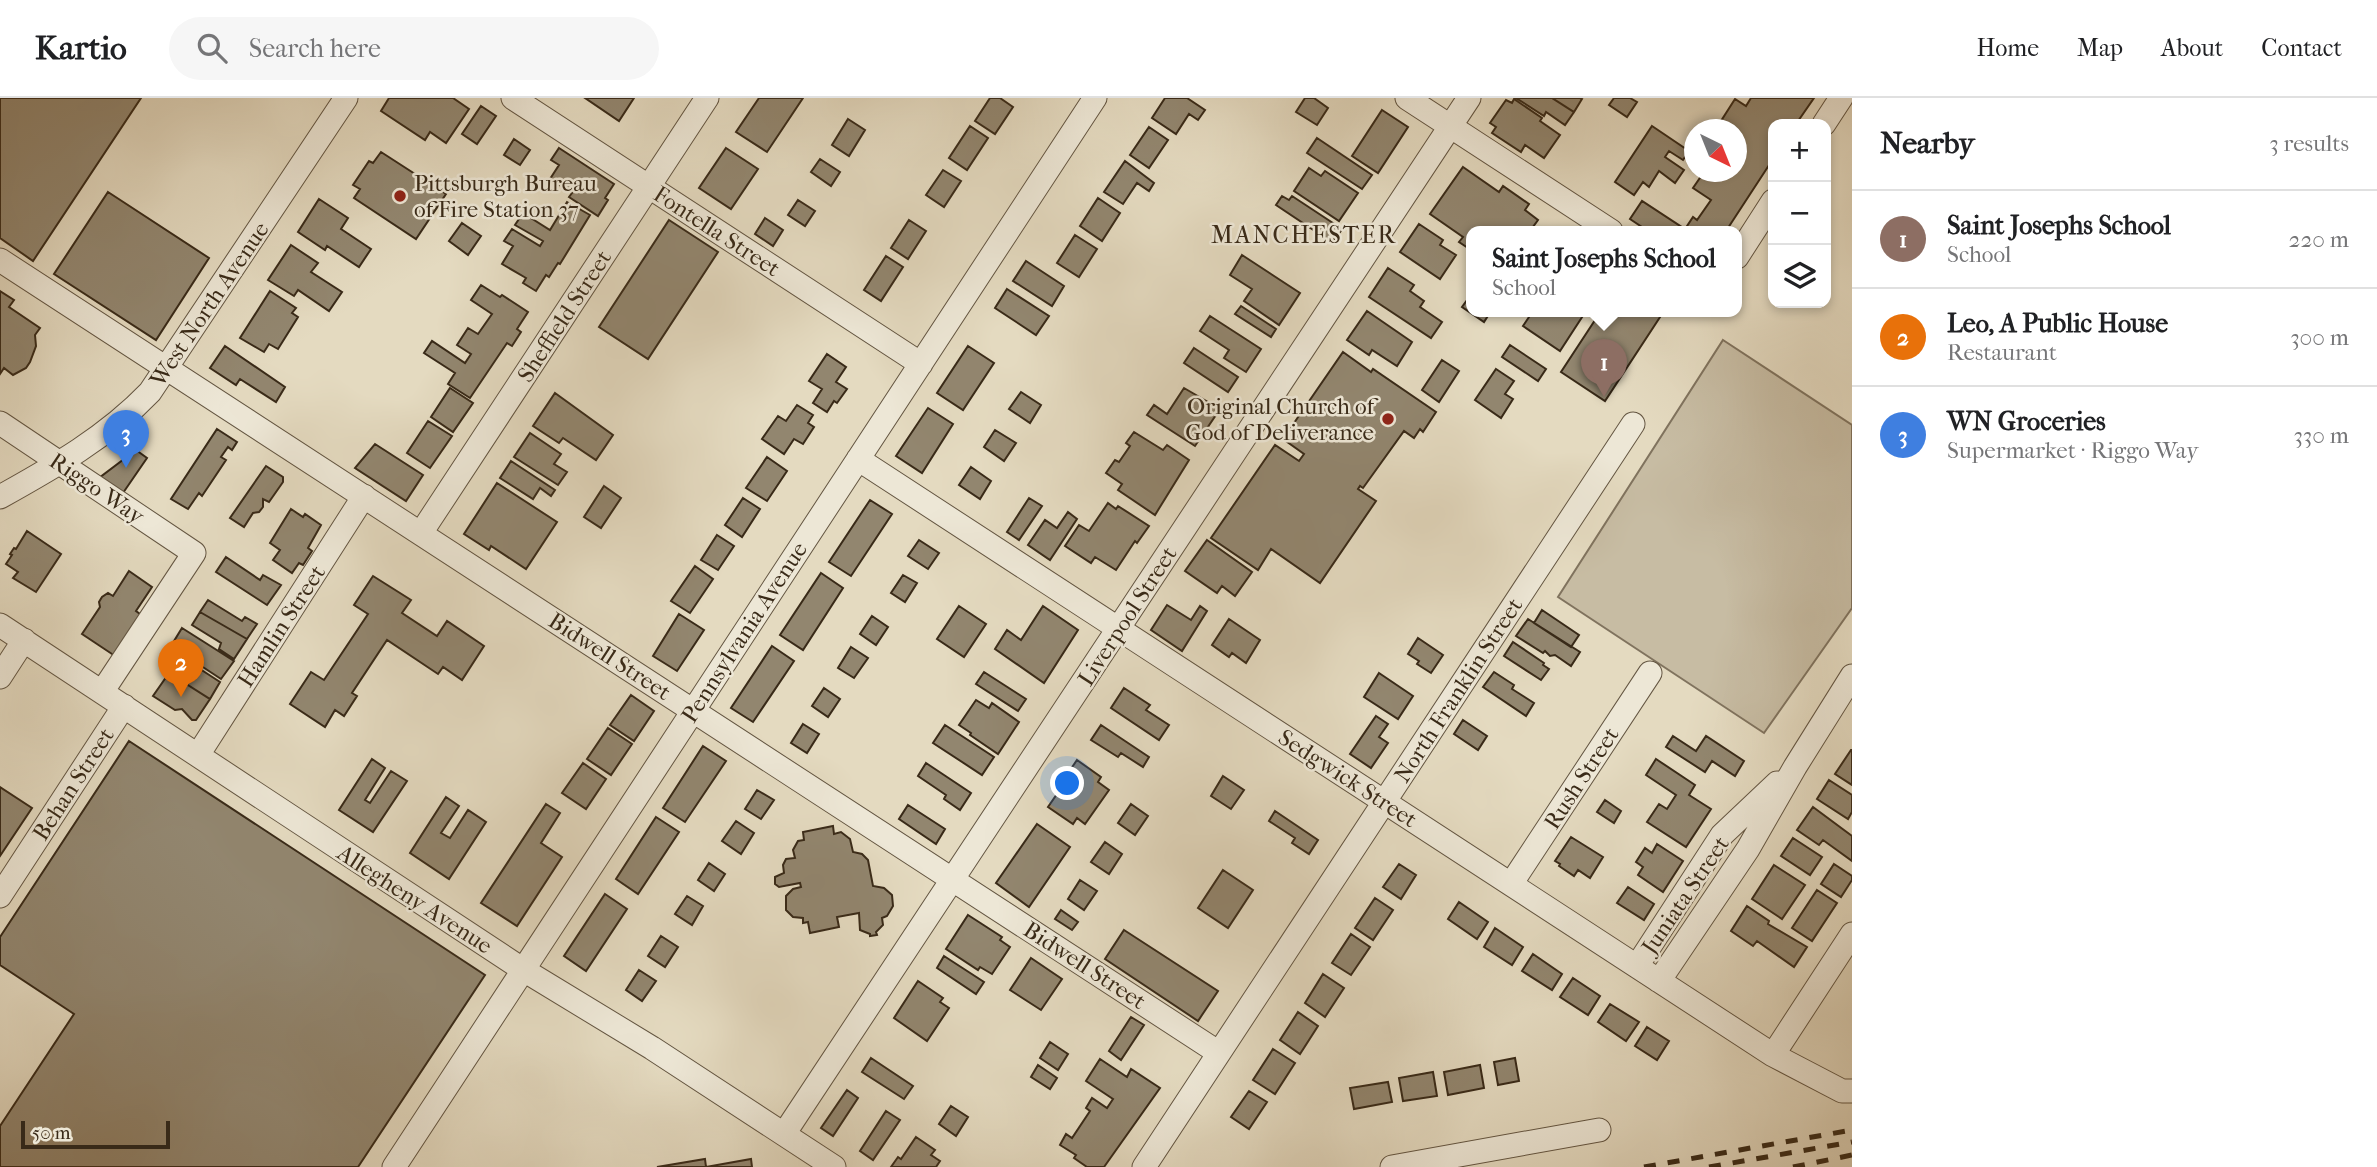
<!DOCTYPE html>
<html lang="en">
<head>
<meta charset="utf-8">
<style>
	:root { --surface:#fff; --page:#f6f6f6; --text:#202124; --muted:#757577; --line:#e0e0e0; --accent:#8f2418 }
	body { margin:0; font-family:"IM FELL French Canon",serif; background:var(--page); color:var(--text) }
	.controls { position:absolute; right:21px; top:21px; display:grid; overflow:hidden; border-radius:14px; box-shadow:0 4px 10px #0003 }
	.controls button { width:63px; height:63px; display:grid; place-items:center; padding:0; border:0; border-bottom:2px solid var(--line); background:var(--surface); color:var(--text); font:35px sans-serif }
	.compass { position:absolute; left:1684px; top:21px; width:63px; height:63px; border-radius:50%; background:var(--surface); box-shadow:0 4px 10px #0003; rotate:137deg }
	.scale { position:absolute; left:21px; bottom:18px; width:149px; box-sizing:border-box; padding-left:7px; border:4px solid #392a18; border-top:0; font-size:19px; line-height:24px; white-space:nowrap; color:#392a18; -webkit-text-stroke:5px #ede7d6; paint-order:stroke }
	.you { position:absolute; left:1068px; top:686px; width:24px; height:24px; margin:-18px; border:5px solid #fff; border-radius:50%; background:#1a73e8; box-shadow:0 0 0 10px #1a73e833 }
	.badge { display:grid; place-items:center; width:46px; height:46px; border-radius:50%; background:var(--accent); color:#fff; font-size:23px; font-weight:700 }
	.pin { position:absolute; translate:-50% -58px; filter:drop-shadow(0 2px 4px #0008) }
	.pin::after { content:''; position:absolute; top:37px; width:24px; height:21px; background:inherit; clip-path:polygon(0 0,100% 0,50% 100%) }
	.popup { position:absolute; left:1466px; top:128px; width:276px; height:91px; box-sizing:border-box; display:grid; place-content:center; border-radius:14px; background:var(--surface); filter:drop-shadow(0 2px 5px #0005); font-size:23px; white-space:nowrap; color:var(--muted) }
	.popup b { font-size:26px; color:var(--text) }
	.popup::after { content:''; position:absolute; left:50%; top:100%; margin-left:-14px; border:14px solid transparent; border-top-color:var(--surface) }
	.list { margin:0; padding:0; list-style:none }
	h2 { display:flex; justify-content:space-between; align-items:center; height:91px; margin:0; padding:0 28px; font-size:30px }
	h2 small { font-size:23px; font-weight:400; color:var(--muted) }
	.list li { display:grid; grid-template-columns:46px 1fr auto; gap:21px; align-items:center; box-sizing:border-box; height:98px; padding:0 28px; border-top:2px solid var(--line) }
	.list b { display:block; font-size:26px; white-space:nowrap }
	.list p { margin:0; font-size:23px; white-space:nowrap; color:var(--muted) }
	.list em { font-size:23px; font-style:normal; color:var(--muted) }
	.icon { flex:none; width:38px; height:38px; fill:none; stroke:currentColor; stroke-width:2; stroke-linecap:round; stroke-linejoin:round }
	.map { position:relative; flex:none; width:1852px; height:1069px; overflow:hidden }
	header { display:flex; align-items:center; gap:42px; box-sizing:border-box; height:98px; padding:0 35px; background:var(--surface); border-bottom:2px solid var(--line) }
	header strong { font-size:33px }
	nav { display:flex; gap:38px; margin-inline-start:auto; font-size:24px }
	.search { width:490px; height:63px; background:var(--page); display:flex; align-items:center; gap:18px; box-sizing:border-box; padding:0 24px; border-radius:38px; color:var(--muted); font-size:26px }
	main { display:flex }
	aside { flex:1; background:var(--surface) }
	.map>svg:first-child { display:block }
	.pitch { fill:#c7bca3; stroke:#80735e; stroke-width:2 }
	.building { fill:#92866f; stroke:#392a18; stroke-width:2 }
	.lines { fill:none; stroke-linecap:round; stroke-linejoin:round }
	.minor-casing { stroke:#645642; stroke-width:25 }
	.minor { stroke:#ede7d6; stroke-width:23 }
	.rail { stroke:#392a18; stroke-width:5; stroke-dasharray:12 12; stroke-linecap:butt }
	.poi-dot { fill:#8f2418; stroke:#ede7d6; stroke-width:2.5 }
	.labels { text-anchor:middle; stroke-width:5; stroke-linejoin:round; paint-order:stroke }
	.poi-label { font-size:23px; fill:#392a18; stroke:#ede7d6; text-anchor:start }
	.street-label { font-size:23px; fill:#392a18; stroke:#ede7d6 }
	.neighbourhood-label { font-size:24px; letter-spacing:2px; fill:#392a18; stroke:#ede7d6 }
</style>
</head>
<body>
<header>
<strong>Kartio</strong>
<div class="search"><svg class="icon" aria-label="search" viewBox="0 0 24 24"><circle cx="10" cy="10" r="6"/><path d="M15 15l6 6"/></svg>Search here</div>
<nav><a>Home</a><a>Map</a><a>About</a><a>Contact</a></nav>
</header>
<main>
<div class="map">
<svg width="1852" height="1069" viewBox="0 0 1852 1069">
	<rect width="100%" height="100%" fill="#e4dac0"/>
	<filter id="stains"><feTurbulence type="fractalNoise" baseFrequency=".00286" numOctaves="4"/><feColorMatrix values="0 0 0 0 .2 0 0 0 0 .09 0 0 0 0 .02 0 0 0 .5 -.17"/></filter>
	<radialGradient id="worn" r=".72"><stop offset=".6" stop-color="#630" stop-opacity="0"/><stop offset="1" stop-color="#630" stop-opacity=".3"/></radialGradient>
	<!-- pitch -->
	<path class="pitch" d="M1723,242L1852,327V510L1764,635L1558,499Z"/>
	<!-- building -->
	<path class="building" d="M0,0H141L33,163L0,140Z
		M389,0H453L469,11L446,45L430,34L425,42L381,13Z
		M585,0H634L619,23Z
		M759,0H803L767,54L736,34Z
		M990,0H1000L1013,9L995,36L975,23Z
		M1165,0H1187L1205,12L1198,22L1189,16L1176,36L1152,20Z
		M1305,0H1314L1328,10L1317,27L1296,14Z
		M1516,0H1552L1574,14L1565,27L1546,14L1544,18Z
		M1552,0H1580L1582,1L1574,14Z
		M1614,0H1630L1637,4L1627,19L1609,7Z
		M1751,0H1814L1796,26H1773V61L1726,133H1648L1630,121L1642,103L1685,131L1693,119L1697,122L1711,102L1693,90L1704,74H1736V32H1731L1732,30L1721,23L1735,1L1746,8Z
		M1514,1L1542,20L1540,23L1560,37L1544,60L1525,47L1521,54L1492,35L1496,29L1490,25L1506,2L1512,5Z
		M481,8L496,18L477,46L462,36Z
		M1382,12L1408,29L1378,75L1352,58Z
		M848,21L865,32L849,58L832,47Z
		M970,28L988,40L967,72L949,60Z
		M1652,28L1689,53L1683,62L1669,53L1665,59L1684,72L1675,85L1659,73L1649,89L1643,84L1634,97L1615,84Z
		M1149,29L1168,42L1149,70L1130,57Z
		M1317,40L1372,77L1362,91L1307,55Z
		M514,41L530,52L520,67L504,57Z
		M559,50L614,86L605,100L608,102L598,118L569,99L572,95L550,81L559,67L551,62Z
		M726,50L758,71L731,111L699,90Z
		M381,54L446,96L416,141L354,100L360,91L353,87L369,63L373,65Z
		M820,61L840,74L831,88L811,74Z
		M1125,63L1154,85L1149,93L1137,85L1123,106L1104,94Z
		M1463,69L1499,94L1503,88L1529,106L1525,112L1538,122L1533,129L1537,133H1471V152L1459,144L1463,139L1430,116Z
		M1309,70L1321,78L1325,73L1358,95L1339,123L1294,93Z
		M943,72L961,83L944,109L926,97Z
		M108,94L209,160L156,242L54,176Z
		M1282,98L1289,102L1292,98L1342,131L1333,145L1276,107Z
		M1098,100L1120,115L1102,143L1080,128Z
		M319,101L348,120L341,131L371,151L359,169L327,148L325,152L298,134Z
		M798,102L815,113L805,128L788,117Z
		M567,104L590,117L560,166L558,165L549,179L546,177L536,193L523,185L526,180L502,166L513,148L504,143L512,131L540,148L543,143L515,127L523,115L550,132Z
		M765,120L783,132L773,148L755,136Z
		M669,122L718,154L648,261L599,229Z
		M909,122L926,133L908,161L891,150Z
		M462,125L481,138L468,157L449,143Z
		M1419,126L1443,142L1440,147L1456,157L1440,181L1400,154Z
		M1075,137L1097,151L1079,179L1057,165Z
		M291,147L318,165L311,174L342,194L329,213L298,192L294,198L268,182Z
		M1242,157L1300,195L1279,227L1244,203L1252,191L1230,177Z
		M886,158L903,169L881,203L864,192Z
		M1026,163L1064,188L1052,208L1013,183Z
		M1388,170L1414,187L1410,193L1424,203L1420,209L1442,224L1431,240L1369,199Z
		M481,187L500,199L502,197L528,214L517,231L521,234L512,248L507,245L470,300L448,286L455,275L424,255L432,243L465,265L471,256L457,247L468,230L478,236L492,216L471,202Z
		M1007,191L1049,218L1036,237L995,210Z
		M0,193L14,202L9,209L40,230L35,237L36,248L30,264L26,270L13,277L4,270L0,276Z
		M270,193L296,210L292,215L298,219L278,251L269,246L264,254L240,240Z
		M1470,198L1471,213H1491L1484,224L1462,209Z
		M1241,208L1276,231L1271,239L1235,216Z
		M1367,213L1412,244L1397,268L1372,252L1369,257L1347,242Z
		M1533,213H1586L1560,253L1523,228Z
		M1601,213H1664L1605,303L1561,274Z
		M1210,218L1261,251L1246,274L1224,260L1229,252L1200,233Z
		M1510,247L1546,271L1538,283L1502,259Z
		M225,248L285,289L276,304L240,281L236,287L210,270Z
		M968,248L994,265L963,312L937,295Z
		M1194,250L1238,279L1228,294L1184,265Z
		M1343,254L1371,274L1373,271L1436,314L1423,334L1420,331L1414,340L1404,333L1363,390L1360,388L1358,391L1376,403L1320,485L1271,451L1258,472L1211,440L1275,347L1299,363L1304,356L1283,341Z
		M827,256L846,269L836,284L847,291L837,305L834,303L827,314L813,305L822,291L809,283Z
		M1442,262L1459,273L1439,304L1422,292Z
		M1496,271L1514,283L1505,296L1513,301L1501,320L1475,302Z
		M450,290L473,305L453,334L431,319Z
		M1184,290L1220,311L1195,348L1147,317L1154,307L1167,316Z
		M1021,294L1041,307L1030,325L1009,311Z
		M555,295L613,337L596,362L563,340L559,345L533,328Z
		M797,307L813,317L808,325L814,329L803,346L794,341L784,356L762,341L778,318L786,323Z
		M928,310L953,326L922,375L896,358Z
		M428,323L452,338L430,370L407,355Z
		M217,331L237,344L232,352L228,349L221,359L226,362L202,398L199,395L188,411L171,401Z
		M995,332L1016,345L1004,363L984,349Z
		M1134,334L1163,352L1167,347L1189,362L1155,417L1118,392L1122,386L1106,375L1115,362L1119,364L1130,348L1126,345Z
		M530,335L561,356L554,366L567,374L558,387L514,359Z
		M375,346L423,377L406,403L355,370Z
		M136,352L147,360L123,395L99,380Z
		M767,359L787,373L767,403L746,390Z
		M511,363L555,392L551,398L540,390L533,401L500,380Z
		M266,368L283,379V384L269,404L263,401V409L259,414L253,415L244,429L230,420Z
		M971,369L991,383L980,401L959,387Z
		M497,385L557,424L526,471L491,448L489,452L464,436Z
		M604,388L621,400L601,430L584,419Z
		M743,400L760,411L742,439L725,427Z
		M1029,400L1042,408L1019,442L1007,434Z
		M870,402L892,416L851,478L829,464Z
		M1108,405L1116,411L1118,408L1149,428L1137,445L1135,443L1116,472L1095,459L1091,465L1065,448L1079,427L1089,433Z
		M291,411L303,419L305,416L321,427L308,450L312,453L303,467L299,465L292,475L273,462L280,452L270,445Z
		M1068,414L1077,421L1050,462L1028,447L1045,422L1057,430Z
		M27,433L61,456L36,494L13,480L18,474L6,466L12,457L10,456L14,450L16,451Z
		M717,437L734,448L718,472L701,462Z
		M919,442L939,455L928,471L908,458Z
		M1207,442L1252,474L1235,498L1222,488L1217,495L1185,473Z
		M226,459L260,482L263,477L281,487L267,507L216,474Z
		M695,468L713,481L690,515L671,503Z
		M129,473L152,489L136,513L144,519L115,558L82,536L100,509L99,504L102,499L108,495L113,498Z
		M821,475L843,490L803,552L780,537Z
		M903,477L917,485L905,504L891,495Z
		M373,478L411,502L402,515L437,538L447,523L484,548L462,582L443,569L438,576L387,542L352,595L357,598L344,618L335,612L325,629L290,606L311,574L324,582L368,516L354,507Z
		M208,502L242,523L245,519L257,526L247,541L200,514Z
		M1167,507L1191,522L1200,508L1207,513L1182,553L1151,532Z
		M959,508L986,526L964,559L937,541Z
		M1043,508L1078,532L1044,585L995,551L1007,532L1021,542Z
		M1542,512L1579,537L1571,549L1534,525Z
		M200,514L247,541L234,561L219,551L221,545L192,527Z
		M679,516L704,532L677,573L653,558Z
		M872,518L888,529L876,547L860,536Z
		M1229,521L1260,542L1246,565L1232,555L1229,559L1212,547Z
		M1528,521L1580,554L1571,568L1555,557L1550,558L1545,553L1543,555L1516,538Z
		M182,530L234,563L221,581L171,548Z
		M1418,540L1443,557L1431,575L1417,566L1419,563L1408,556Z
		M1513,544L1544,565L1543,567L1549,571L1541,582L1504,558Z
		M772,548L794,563L753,624L731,610Z
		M851,549L868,560L854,580L838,570Z
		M180,558L220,584L210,601L169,575Z
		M984,574L1026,601L1018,613L976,586Z
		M1494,574L1514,587L1512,591L1534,605L1526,618L1483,589Z
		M169,575L210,601L196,622H192L182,611L175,612L153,598Z
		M1379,575L1413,598L1398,621L1364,599Z
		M824,590L840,601L828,619L812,608Z
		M1124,590L1150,607L1146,612L1169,627L1159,642L1111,610Z
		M631,597L654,613L634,643L610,627Z
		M976,602L989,610L992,605L1019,624L998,656L970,637L971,635L959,627Z
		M1376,618L1388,626L1379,639L1388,645L1371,670L1350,656Z
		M1463,622L1487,638L1478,652L1454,636Z
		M803,626L819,636L807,655L791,645Z
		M945,627L994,659L982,677L933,645Z
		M1101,627L1149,659L1143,669L1121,655L1118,659L1091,642Z
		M608,630L632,646L611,677L587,661Z
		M1673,638L1696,653L1706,638L1744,663L1735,678L1712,663L1705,674L1666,649Z
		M129,643L485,877L358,1069H0V1028L74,916L0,867V839Z
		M703,648L726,663L685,724L663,710Z
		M1851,652H1852V687L1835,676Z
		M372,661L385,670L365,702L370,705L391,673L407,683L373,734L339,712Z
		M1656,661L1695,687L1689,697L1711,711L1686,749L1647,724L1659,706L1667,711L1676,697L1646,677Z
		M1077,662L1101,679L1098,684L1109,692L1085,726L1077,720L1073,726L1048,709L1059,693L1057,691Z
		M583,665L606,681L586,711L562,695Z
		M926,665L971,695L960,712L944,701L946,697L918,678Z
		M1223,678L1244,692L1231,711L1211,698Z
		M1829,682L1852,697V714L1848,721L1817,701Z
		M0,689L32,710L0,758Z
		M757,692L774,702L761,721L745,711Z
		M446,699L459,708L441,735L450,740L468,712L486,724L449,781L410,755Z
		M1605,702L1621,713L1614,725L1597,714Z
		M546,706L560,715L541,745L562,759L517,828L481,805Z
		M1131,706L1148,718L1135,737L1118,725Z
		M908,707L945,731L936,746L899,721Z
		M1813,709L1852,738V763L1823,742L1819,747L1797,732Z
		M1275,713L1318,742L1309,756L1292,745L1295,740L1269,723Z
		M656,719L679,734L638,796L616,781Z
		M736,723L754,735L741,756L722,743Z
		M1037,726L1070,749L1029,809L996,785Z
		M833,728L834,736L841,734L850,741L853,754L862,756L868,762L873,788L884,790L892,797L893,808L887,818L882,820L883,827L876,834L877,837L870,838V836L860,832L859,815L837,819L839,829L810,835L808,824L803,825V820L793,819L786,812V798L793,791L801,789L800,785L779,789L775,786V779L784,775L783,767L786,761L795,760L793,752L798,743L804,742L803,734Z
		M1571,739L1603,759L1590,780L1578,772L1574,778L1559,768L1560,766L1555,763Z
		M1793,740L1822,759L1810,777L1781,758Z
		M1105,744L1122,756L1109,776L1091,764Z
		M1657,746L1683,763L1663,794L1638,777L1643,769L1636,764L1645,750L1652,755Z
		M709,765L725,776L714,793L698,782Z
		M1399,766L1416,777L1401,801L1383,789Z
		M1834,766L1852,778V782L1841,799L1821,786Z
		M1774,767L1805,787L1782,821L1752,801Z
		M1223,772L1253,792L1228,830L1198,810Z
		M1080,782L1097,793L1084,812L1068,801Z
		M1628,789L1654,806L1644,822L1617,805Z
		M1817,792L1837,805L1812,843L1792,830Z
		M605,796L627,811L586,873L564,858Z
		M687,798L703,808L692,827L675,816Z
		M1375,800L1393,812L1373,842L1355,830Z
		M1459,804L1488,824L1477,841L1448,821Z
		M1747,808L1769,823L1768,826L1807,849L1794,869L1757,843L1753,848L1731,833Z
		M1061,812L1078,824L1072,832L1055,821Z
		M968,817L1002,839L1000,842L1010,849L992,876L980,869L978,872L946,851Z
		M1495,830L1523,849L1512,867L1484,849Z
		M1124,832L1218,893L1198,923L1105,861Z
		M1351,836L1370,849L1351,877L1332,865Z
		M661,838L678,849L665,869L648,858Z
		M1533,856L1562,876L1552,892L1522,873Z
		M944,858L984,884L976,896L937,870Z
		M1031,860L1062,881L1041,912L1010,892Z
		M639,872L656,883L642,903L626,892Z
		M1323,876L1344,890L1325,919L1305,905Z
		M1573,880L1600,898L1588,917L1560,899Z
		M918,883L943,900L940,904L949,910L927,943L894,920Z
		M1610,906L1639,924L1626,943L1598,924Z
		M1298,914L1318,928L1300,956L1280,942Z
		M1131,919L1144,927L1121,962L1109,953Z
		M1647,929L1669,943L1657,962L1635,948Z
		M1050,944L1068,956L1058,972L1040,960Z
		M1273,951L1295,965L1275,996L1253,982Z
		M871,960L913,988L904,1001L862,974Z
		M1515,960L1519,983L1498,987L1494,964Z
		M1100,961L1127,979L1131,971L1160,990L1104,1069H1087L1074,1060L1076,1057L1060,1047L1066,1036L1072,1040L1090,1013L1086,1010L1092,1000L1107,1010L1113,1001L1086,983Z
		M1038,967L1057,980L1050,991L1031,979Z
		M1480,967L1484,990L1448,997L1444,974Z
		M1433,974L1437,998L1403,1003L1399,980Z
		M1388,984L1392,1004L1354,1011L1350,990Z
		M847,992L858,1000L833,1038L821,1030Z
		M1249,993L1267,1004L1249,1031L1231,1019Z
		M951,1008L968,1019L956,1038L939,1026Z
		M886,1013L900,1022L873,1062L860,1053Z
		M916,1039L935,1052L931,1057L940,1063L936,1069H891L898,1059L901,1061Z
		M705,1061L706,1069L751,1061L752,1069H657Z"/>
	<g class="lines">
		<!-- minor casing -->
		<g class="minor-casing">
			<path id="minor" d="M513,0L921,266
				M1407,0L1611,133
				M1824,26L1841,0
				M1737,159L1773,103
				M0,162L1219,955
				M0,325L194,455L102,594
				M858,361L1773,957L1842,993H1852
				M0,399C54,369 107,339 150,294L346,0
				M421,435L707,0
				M0,527L522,871L652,950L834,1069
				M0,579L24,542
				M198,657L364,398
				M1511,786L1650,575
				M0,798L124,608
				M1637,868L1722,737L1777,685
				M1659,883L1748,751L1795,669L1852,578
				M1773,957L1852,836
				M784,1036L1469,0
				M394,1069L1095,0
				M1144,1069L1633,326
				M1392,1069L1599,1032"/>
		</g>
		<!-- minor -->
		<use href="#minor" class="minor"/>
		<!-- rail -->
		<path class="rail" d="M1644,1069L1852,1032
			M1709,1069L1852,1044
			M1793,1069L1852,1057"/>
	</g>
	<!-- markers -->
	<g class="poi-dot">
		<circle cx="400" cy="98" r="7"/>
		<circle cx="1388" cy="321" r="7"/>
	</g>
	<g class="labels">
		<!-- poi labels -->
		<g class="poi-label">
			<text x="414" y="93">Pittsburgh Bureau<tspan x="414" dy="26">of Fire Station 37</tspan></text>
			<text x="1374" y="316" text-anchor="end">Original Church of<tspan x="1374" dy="26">God of Deliverance</tspan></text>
		</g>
		<!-- street labels -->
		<g class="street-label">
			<text transform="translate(717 133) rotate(33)" y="8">Fontella Street</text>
			<text transform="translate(209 206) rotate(-56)" y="8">West North Avenue</text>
			<text transform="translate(564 218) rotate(-57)" y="8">Sheffield Street</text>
			<text transform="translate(97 390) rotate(34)" y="8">Riggo Way</text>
			<text transform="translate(1127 518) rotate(-57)" y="8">Liverpool Street</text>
			<text transform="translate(281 528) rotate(-57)" y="8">Hamlin Street</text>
			<text transform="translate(744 534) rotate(-57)" y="8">Pennsylvania Avenue</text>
			<text transform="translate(610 558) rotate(33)" y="8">Bidwell Street</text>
			<text transform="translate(1458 592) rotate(-57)" y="8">North Franklin Street</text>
			<text transform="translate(1348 680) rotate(33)" y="8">Sedgwick Street</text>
			<text transform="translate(1581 680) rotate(-57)" y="8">Rush Street</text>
			<text transform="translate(73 686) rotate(-57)" y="8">Behan Street</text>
			<text transform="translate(1685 797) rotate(-56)" y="8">Juniata Street</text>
			<text transform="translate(415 801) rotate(33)" y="8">Allegheny Avenue</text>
			<text transform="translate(1085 867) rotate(33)" y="8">Bidwell Street</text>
		</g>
		<!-- neighbourhood labels -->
		<g class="neighbourhood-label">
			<text x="1304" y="145">MANCHESTER</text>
		</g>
	</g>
	<rect width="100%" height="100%" filter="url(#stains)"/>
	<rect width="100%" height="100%" fill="url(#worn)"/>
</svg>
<div class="controls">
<button>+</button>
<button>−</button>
<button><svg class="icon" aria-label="layers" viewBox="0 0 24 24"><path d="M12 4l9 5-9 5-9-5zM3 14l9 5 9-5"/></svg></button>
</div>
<svg class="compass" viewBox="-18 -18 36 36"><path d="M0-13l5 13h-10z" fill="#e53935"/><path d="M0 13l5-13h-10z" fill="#757577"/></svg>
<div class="scale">50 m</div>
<div class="you"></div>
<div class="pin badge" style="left:1604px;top:299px;background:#8d6e63">1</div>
<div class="popup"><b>Saint Josephs School</b>School</div>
<div class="pin badge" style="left:181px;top:599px;background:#e8710a">2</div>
<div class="pin badge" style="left:126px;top:370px;background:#3f7fe0">3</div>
</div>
<aside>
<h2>Nearby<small>3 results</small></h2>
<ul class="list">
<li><span class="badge" style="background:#8d6e63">1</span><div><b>Saint Josephs School</b><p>School</p></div><em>220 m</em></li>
<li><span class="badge" style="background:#e8710a">2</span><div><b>Leo, A Public House</b><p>Restaurant</p></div><em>300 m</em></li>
<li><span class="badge" style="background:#3f7fe0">3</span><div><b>WN Groceries</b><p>Supermarket · Riggo Way</p></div><em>330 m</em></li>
</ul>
</aside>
</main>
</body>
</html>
